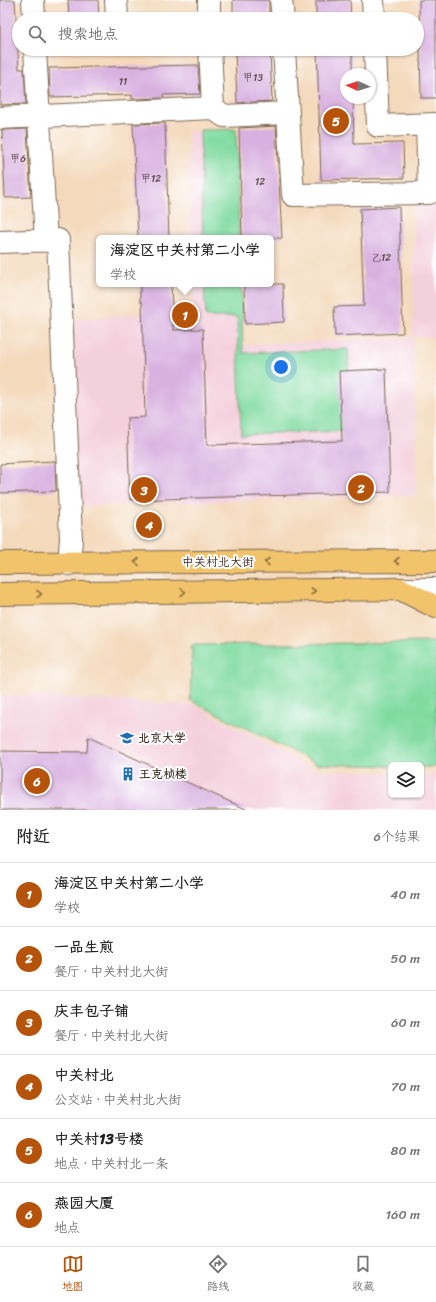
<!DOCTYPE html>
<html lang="zh">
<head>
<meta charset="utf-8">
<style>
	:root { --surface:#fff; --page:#f6f6f6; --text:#222; --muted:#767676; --line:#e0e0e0; --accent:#b45309 }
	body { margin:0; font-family:Sriracha,"LXGW WenKai TC",sans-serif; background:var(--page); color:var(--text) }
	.controls { position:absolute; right:12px; bottom:12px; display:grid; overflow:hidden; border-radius:6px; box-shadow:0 1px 3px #0004 }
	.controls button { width:36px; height:36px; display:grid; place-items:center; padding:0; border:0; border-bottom:1px solid var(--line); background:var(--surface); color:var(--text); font:20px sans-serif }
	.compass { position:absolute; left:340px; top:68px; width:36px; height:36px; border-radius:50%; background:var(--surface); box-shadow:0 1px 3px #0004; rotate:273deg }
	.you { position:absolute; left:281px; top:367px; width:14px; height:14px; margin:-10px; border:3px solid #fff; border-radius:50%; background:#1a73e8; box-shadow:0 0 0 6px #1a73e833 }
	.badge { display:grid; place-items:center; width:26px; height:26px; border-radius:50%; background:var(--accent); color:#fff; font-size:13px; font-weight:700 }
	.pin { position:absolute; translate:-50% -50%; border:2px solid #fff; box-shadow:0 1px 4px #0006 }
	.popup { position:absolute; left:96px; top:235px; width:178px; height:52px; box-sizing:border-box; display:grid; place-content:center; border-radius:6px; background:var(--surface); filter:drop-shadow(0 1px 3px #0005); font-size:13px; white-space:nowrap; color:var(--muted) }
	.popup b { font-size:15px; color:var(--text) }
	.popup::after { content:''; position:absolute; left:50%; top:100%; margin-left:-8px; border:8px solid transparent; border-top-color:var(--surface) }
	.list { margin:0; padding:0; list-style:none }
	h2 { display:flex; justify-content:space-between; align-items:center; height:52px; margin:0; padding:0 16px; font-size:17px }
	h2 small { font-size:13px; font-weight:400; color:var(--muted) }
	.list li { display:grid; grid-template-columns:26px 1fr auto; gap:12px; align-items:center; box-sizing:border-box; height:64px; padding:0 16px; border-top:1px solid var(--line) }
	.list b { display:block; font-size:15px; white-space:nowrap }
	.list p { margin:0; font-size:13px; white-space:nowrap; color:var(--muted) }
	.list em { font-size:13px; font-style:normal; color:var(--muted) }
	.icon { flex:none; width:22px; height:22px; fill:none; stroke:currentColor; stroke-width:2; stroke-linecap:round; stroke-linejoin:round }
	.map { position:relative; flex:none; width:436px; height:810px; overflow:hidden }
	.search { position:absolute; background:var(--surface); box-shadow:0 1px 3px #0004; left:12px; right:12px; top:12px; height:44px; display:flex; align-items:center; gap:10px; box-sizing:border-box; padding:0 14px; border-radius:22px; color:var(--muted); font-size:15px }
	.sheet { height:436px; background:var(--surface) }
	nav { display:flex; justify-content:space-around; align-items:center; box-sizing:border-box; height:56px; border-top:1px solid var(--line); background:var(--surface); font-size:11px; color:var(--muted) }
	nav a { display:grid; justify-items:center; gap:2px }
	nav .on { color:var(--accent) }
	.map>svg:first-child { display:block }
	.built { fill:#f4cfdc }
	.green { fill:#81dba1; stroke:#5e8260 }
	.building { fill:#d9b1e0 }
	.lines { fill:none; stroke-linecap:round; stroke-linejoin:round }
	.minor-casing { stroke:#7c6755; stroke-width:24 }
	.major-casing { stroke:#7c6755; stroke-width:24 }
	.minor { stroke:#fff; stroke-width:22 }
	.major { stroke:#f1c36a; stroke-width:22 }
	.oneway { stroke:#8d6f40 }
	.labels { text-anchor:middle; stroke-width:4; stroke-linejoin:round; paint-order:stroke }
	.number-label { font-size:10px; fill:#624c4e }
	.street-label { font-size:12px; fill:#3b2a1e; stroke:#fff }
	.poi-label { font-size:12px; font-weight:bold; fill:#3b2a1e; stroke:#fff; text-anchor:start }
</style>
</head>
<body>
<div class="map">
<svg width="436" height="810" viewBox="0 0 436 810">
	<rect width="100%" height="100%" fill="#fff"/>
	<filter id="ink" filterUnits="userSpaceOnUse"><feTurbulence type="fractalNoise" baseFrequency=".025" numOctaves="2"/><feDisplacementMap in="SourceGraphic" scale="8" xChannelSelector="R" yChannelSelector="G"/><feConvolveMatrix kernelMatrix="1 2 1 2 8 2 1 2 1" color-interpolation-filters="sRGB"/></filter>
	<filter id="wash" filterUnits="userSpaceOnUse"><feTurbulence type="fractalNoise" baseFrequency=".012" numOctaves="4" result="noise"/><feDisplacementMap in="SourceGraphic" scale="16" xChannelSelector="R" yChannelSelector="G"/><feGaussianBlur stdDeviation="0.9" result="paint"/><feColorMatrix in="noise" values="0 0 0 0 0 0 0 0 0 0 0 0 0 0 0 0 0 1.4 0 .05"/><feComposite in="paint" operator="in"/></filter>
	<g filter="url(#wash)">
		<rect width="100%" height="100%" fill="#f4d9bb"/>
		<!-- built -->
		<path class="built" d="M236,129L239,238H191L188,131Z
			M414,200H436V337H413L417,495L72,506L65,320L193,310V284H241L243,345L413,337Z
			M0,694L194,705L314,770L391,773V795H421V774L436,775V810H0Z"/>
		<!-- green -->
		<path class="green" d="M236,129L239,238H203L200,130Z
			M204,284H241L243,353L348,349L350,431L241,434L237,317H206Z
			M436,642V767H421V765L391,766L317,764L190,700L192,645Z"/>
		<g id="blocks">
			<!-- building -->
			<path class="building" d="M0,0H15L19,69H24L26,104L0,105Z
				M68,0H98L99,19H69Z
				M233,0H269V19H233Z
				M350,0L351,19H316V1Z
				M419,0H436V98H421Z
				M235,49H270L272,101L237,103Z
				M317,49H352V74H346V98H353L354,144L403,143L404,178L321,180Z
				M198,65L200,94L163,95L164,98L132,99V95L50,97L49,68Z
				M165,123L169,238H138L133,124Z
				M276,126L282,238H242L239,128Z
				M27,129L31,197L5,198L2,130Z
				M399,207L403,333L335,336L334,307L364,306L360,209Z
				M140,284H171L173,330L203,329L207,445L342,441L339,371L386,369L390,492L130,500L127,418L145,417L142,302H140Z
				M244,284H283L284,322L245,324Z
				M55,461L56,491L0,493V464Z
				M88,737L248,810H0V751L87,752Z"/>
		</g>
	</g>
	<g filter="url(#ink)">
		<use href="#blocks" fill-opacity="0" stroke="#7c6755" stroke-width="1"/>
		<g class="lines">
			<!-- minor casing -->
			<g class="minor-casing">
				<path id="minor" d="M33,0L34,19
					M116,0L117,19
					M281,0L283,19
					M373,0L374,19
					M209,19V0
					M35,49L46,241
					M210,49L213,108
					M284,49L293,195L429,193L427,125
					M375,49L378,126L436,124
					M0,118L213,108L224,116L288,113
					M0,242L58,240L71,539L69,564
					M400,589H436"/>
			</g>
			<!-- major casing -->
			<g class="major-casing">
				<path id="major" d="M0,563L436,561
					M0,594L400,589L436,607"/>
			</g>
			<!-- minor -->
			<use href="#minor" class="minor"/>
			<!-- major -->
			<use href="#major" class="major"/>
		</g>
		<!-- one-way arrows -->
		<defs><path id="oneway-chevron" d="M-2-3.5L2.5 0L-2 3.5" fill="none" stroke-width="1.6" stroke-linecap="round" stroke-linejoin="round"/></defs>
		<g class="oneway">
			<use href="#oneway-chevron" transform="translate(397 561) rotate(180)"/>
			<use href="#oneway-chevron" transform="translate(137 562) rotate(178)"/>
			<use href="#oneway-chevron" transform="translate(267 562) rotate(180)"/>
			<use href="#oneway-chevron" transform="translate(313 591) rotate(-1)"/>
			<use href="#oneway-chevron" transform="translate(183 592) rotate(-1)"/>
			<use href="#oneway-chevron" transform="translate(39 594) rotate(-1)"/>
		</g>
	</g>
	<!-- icons -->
	<defs>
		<g id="university-bare" transform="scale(1.08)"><path d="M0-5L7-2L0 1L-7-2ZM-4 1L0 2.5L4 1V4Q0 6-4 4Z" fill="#1f6fb2" stroke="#fff" stroke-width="2.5" paint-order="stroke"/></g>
		<g id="building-bare" transform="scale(1.08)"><path d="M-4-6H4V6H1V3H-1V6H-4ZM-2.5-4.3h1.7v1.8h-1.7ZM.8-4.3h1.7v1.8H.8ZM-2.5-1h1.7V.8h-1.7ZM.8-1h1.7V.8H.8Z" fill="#1f6fb2" stroke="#fff" stroke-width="2.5" paint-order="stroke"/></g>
	</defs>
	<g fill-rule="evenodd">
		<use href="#university-bare" x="127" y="738"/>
		<use href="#building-bare" x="128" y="774"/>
	</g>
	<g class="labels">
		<!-- number labels -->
		<g class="number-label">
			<text x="253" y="81">甲13</text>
			<text x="123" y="85">11</text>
			<text x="18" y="162">甲6</text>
			<text x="151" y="182">甲12</text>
			<text x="260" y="185">12</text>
			<text x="381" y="261">乙12</text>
		</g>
		<!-- street labels -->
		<g class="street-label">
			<text x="218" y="566">中关村北大街</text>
		</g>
		<!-- poi labels -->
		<g class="poi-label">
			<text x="138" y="742">北京大学</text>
			<text x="139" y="778">王克桢楼</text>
		</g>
	</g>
</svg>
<div class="controls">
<button><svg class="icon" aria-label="layers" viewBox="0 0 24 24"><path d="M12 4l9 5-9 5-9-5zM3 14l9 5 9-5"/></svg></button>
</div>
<svg class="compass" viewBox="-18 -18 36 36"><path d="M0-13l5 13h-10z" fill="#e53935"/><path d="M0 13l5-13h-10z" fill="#767676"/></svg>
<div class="you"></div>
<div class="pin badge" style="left:185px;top:315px">1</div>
<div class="popup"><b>海淀区中关村第二小学</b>学校</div>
<div class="pin badge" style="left:361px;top:488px">2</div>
<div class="pin badge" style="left:144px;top:490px">3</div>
<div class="pin badge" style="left:149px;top:525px">4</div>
<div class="pin badge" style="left:336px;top:121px">5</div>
<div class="pin badge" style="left:37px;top:781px">6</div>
<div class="search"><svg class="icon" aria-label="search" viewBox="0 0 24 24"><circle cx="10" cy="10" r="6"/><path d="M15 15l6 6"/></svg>搜索地点</div>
</div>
<section class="sheet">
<h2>附近<small>6个结果</small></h2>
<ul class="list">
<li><span class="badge">1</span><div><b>海淀区中关村第二小学</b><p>学校</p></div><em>40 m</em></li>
<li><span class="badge">2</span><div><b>一品生煎</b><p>餐厅 · 中关村北大街</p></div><em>50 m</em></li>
<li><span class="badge">3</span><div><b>庆丰包子铺</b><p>餐厅 · 中关村北大街</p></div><em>60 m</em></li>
<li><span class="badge">4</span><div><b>中关村北</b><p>公交站 · 中关村北大街</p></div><em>70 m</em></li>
<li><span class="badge">5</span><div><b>中关村13号楼</b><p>地点 · 中关村北一条</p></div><em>80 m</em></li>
<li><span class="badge">6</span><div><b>燕园大厦</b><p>地点</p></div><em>160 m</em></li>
</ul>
</section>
<nav>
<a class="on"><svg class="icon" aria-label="map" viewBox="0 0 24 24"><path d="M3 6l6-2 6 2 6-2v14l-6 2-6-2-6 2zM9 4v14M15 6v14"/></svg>地图</a>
<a><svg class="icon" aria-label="directions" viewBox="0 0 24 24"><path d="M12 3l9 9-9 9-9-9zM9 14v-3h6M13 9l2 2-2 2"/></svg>路线</a>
<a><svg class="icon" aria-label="saved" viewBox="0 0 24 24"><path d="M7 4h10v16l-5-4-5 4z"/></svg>收藏</a>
</nav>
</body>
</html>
